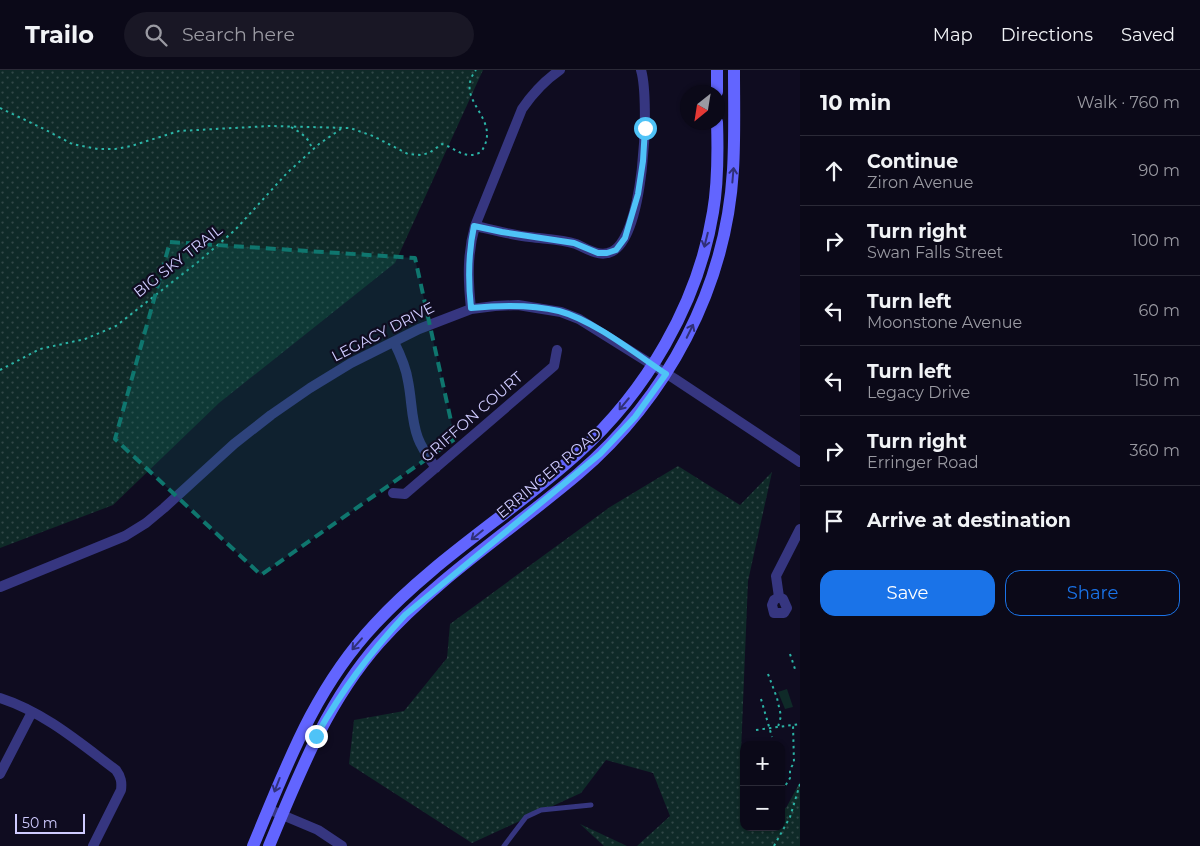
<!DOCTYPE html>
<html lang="en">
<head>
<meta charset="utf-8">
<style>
	:root { --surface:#0b0918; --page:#191725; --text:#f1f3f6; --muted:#9a9aa2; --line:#2b2a37; --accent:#1a73e8 }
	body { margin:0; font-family:Montserrat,sans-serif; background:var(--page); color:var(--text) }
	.controls { position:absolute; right:15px; bottom:15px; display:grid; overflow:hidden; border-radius:10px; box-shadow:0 1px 4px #0004 }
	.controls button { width:45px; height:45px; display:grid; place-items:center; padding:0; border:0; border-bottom:1px solid var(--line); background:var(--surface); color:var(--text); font:25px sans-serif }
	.compass { position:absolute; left:680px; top:15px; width:45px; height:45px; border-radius:50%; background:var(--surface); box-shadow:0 1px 4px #0004; rotate:210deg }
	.scale { position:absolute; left:15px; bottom:12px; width:70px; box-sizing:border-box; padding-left:5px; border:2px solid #cfcbff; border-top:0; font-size:14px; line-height:18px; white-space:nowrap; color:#cfcbff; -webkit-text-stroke:4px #0f0c20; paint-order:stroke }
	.stop { position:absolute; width:15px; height:15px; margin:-11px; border:4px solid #4fc3f7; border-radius:50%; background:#fff }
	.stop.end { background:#4fc3f7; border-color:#fff; box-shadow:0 1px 5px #0008 }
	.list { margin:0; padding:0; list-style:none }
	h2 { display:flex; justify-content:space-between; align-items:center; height:65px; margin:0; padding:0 20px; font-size:21px }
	h2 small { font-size:16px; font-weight:400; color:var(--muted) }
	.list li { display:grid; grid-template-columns:32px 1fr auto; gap:15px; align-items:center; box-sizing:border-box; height:70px; padding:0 20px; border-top:1px solid var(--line) }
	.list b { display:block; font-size:19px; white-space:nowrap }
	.list p { margin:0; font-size:16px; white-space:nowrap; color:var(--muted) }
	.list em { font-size:16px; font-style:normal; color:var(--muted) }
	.actions { display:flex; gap:10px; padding:15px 20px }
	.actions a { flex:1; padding:11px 0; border:1px solid var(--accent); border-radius:15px; text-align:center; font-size:18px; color:var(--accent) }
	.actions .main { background:var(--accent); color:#fff }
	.icon { flex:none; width:28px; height:28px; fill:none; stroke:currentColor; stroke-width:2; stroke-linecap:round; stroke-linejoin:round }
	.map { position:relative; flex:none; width:800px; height:776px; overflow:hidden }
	header { display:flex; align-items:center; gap:30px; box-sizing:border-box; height:70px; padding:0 25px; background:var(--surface); border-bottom:1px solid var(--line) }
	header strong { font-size:24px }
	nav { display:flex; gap:28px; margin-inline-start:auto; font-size:18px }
	.search { width:350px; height:45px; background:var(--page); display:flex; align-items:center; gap:12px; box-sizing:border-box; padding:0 18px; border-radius:28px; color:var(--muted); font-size:19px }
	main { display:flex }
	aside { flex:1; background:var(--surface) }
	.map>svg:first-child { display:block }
	.grass { fill:url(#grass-dots) }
	.park { fill:#0f2a28 }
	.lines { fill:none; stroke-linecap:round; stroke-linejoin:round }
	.path { stroke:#2bb4a6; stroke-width:2; stroke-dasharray:2.5 4; stroke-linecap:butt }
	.lane { stroke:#363680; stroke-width:5 }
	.street { stroke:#363680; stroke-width:10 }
	.secondary { stroke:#6265ff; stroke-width:12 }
	.oneway { stroke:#303079 }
	.route { stroke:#4fc3f7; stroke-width:6 }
	.marked { fill:#0f766e; fill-opacity:0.2; stroke:#0f766e; stroke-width:4; stroke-dasharray:10 6; stroke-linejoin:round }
	.labels { text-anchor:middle; stroke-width:4.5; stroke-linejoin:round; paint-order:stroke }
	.street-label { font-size:15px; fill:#cfcbff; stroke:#0f0c20 }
</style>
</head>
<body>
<header>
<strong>Trailo</strong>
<div class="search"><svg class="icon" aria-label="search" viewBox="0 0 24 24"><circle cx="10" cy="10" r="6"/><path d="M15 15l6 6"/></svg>Search here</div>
<nav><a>Map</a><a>Directions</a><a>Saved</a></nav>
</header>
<main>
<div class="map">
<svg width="800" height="776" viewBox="0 0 800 776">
	<defs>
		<pattern id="grass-dots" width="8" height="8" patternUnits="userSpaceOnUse" patternTransform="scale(1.25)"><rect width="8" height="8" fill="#0f2a28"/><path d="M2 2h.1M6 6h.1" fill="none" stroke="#314848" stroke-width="1.8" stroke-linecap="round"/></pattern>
	</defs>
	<rect width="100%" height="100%" fill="#0f0c20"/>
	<!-- grass -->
	<path class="grass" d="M0,0H483L395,193L219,333L113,435L0,478Z
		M678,396L740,435L772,402L748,511L740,706L744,709V757H781V735L786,738L800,712V776H637L670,746L653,703L606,690L581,723L472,773L349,694L354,650L404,641L447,588L450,554L610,437Z
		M580,754L627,776H604Z"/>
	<!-- park -->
	<path class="park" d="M787,619L793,637L785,639L778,622Z"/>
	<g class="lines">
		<!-- path -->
		<path class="path" d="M0,38L44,59L72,74L98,79H115L131,76L179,61L270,56L350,58L373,66L408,84L421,85L429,83L442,74C456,78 465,91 481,82C504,48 452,31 476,0
			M291,57C301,63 310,68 312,80
			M0,300L40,279L85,269L116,256L198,192L235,160L287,103L319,74L341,59
			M790,584L795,599
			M768,604L777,628L781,646L778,657
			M761,629L772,667
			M756,660L800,654
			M781,718H784L790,708V699L794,693L793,655
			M774,776L790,747L800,714"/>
		<!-- lane -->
		<path class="lane" d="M504,776L526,747L541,740L591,735"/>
		<!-- street -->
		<path class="street" d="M475,156C493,160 512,165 530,167C545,169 561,169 576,174C586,178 597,186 608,183C645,175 650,30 641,0
			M471,239C468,210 467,184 475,156L522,39C533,23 544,11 560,0
			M394,272C400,284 406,297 408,311C412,330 411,350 418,368C422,379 429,388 436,398
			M393,423L405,424L554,296L557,280
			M0,517L125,466L146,453L164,438L234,374L271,345L310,318L351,293L419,259L471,239L495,236L518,235L561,242L579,249L675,309L800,392
			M779,527L774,530L772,535L774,543H784L787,538L783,529L779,527L776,506L800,459
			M0,628C44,642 80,673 116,700C121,707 122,712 121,720L93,776
			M0,704L32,642
			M268,739L318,760L342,776"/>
		<!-- secondary -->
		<path class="secondary" d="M717,22V0
			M253,776C287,695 314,619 375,554C435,489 512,443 577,384C646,322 698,234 713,142C718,113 718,82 717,52
			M269,776C299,704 327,632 379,573C437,508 512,460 578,404C667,328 726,218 733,100C735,67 734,33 734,0"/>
	</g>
	<!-- one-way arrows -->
	<defs><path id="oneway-shaft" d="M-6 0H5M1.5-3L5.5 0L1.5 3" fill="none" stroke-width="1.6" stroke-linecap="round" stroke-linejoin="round" transform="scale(1.25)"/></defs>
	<g class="oneway">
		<use href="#oneway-shaft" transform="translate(733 105) rotate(-85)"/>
		<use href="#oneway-shaft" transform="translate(706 170) rotate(104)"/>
		<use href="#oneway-shaft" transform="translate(690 261) rotate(-64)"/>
		<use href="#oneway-shaft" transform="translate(624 334) rotate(130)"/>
		<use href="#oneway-shaft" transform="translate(477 465) rotate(141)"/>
		<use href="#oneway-shaft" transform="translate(357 574) rotate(131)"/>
		<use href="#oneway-shaft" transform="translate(277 715) rotate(111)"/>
	</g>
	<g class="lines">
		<!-- route -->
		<path class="route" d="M316,666C343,619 368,585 405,545L600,384L635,347L666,304C636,284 593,250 559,241C530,234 501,235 471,238C468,210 468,184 474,156L502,162L574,173L598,183H607L616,180L625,168L638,124L643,91L645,58"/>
	</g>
	<!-- marked area -->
	<path class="marked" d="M170,172L415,188L455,369L261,505L115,369Z"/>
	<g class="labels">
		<!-- street labels -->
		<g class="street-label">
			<text transform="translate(178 191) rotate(-38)" y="5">BIG SKY TRAIL</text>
			<text transform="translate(383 262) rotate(-27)" y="5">LEGACY DRIVE</text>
			<text transform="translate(472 347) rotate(-41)" y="5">GRIFFON COURT</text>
			<text transform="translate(549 403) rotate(-40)" y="5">ERRINGER ROAD</text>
		</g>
	</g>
</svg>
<div class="controls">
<button>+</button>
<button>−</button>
</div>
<svg class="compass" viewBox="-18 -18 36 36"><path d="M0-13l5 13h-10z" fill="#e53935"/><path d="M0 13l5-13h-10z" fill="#9a9aa2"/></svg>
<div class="scale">50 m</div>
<div class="stop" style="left:645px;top:58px"></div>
<div class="stop end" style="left:316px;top:666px"></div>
</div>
<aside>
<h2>10 min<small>Walk · 760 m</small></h2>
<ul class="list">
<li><svg class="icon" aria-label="ahead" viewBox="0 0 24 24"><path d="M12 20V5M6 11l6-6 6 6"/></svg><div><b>Continue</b><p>Ziron Avenue</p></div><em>90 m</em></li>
<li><svg class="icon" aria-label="right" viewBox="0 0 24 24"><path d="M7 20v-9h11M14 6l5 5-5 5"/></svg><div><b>Turn right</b><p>Swan Falls Street</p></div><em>100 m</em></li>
<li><svg class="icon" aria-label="left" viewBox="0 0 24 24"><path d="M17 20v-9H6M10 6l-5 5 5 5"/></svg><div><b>Turn left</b><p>Moonstone Avenue</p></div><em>60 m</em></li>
<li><svg class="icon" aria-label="left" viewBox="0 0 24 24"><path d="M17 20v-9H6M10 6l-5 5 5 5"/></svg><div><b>Turn left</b><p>Legacy Drive</p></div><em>150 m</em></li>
<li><svg class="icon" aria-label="right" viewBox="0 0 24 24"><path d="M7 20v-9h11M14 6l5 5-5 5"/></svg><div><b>Turn right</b><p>Erringer Road</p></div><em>360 m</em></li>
<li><svg class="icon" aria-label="arrive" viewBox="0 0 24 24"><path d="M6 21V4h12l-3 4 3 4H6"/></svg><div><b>Arrive at destination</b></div></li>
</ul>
<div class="actions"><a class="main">Save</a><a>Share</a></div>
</aside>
</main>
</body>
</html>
